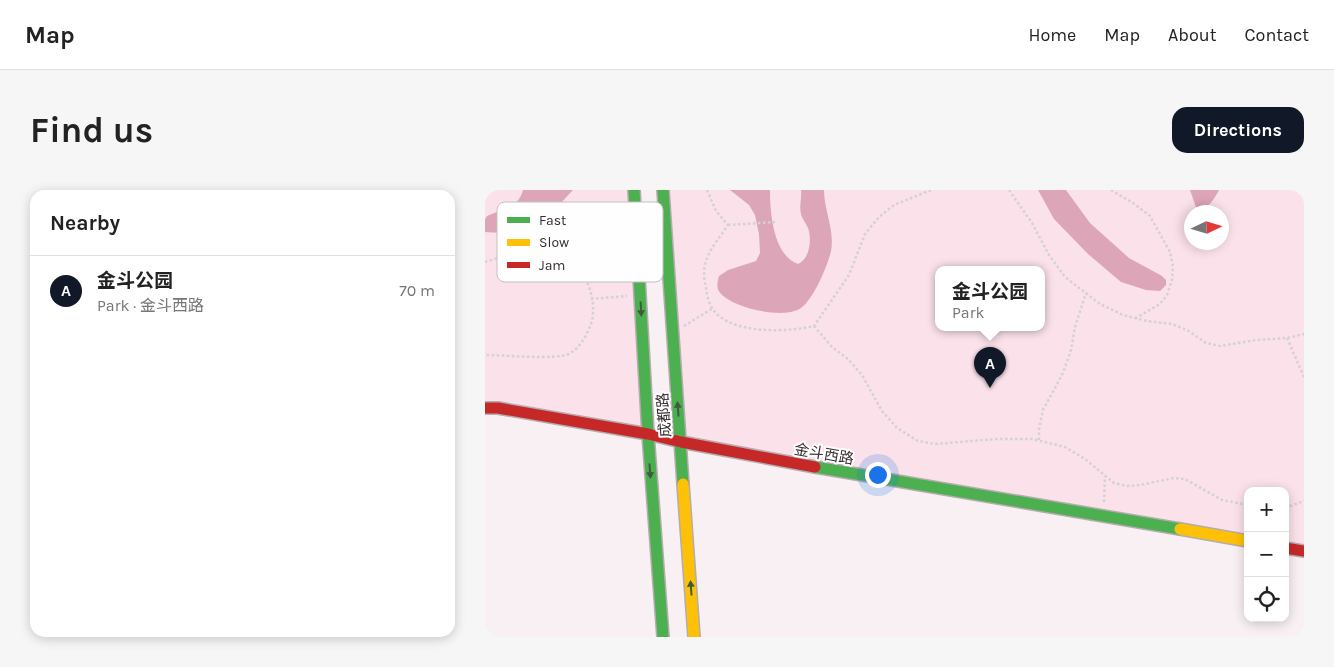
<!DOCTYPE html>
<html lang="en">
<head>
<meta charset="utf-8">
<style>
	:root { --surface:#fff; --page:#f6f6f6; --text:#222; --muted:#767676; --line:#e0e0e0; --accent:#111827 }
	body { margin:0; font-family:Karla,"Noto Sans SC",sans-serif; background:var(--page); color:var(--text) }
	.controls { position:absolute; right:15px; bottom:15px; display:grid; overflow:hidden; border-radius:10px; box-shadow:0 2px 12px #0003 }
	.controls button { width:45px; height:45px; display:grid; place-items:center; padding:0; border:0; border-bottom:1px solid var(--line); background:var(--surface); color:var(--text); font:25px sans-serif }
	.compass { position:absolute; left:699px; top:15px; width:45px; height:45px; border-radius:50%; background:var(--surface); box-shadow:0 2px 12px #0003; rotate:86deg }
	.you { position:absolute; left:392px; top:284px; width:18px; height:18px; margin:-12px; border:4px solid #fff; border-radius:50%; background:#1a73e8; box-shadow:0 0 0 8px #1a73e833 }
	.badge { display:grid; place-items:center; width:32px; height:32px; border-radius:50%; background:var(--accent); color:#fff; font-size:16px; font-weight:700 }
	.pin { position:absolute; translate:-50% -41px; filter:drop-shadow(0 1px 2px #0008) }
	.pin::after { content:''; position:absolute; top:26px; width:18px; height:15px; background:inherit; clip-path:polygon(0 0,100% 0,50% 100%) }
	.popup { position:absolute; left:450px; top:76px; width:110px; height:65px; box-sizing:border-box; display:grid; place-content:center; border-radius:10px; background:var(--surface); filter:drop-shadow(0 1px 4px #0005); font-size:16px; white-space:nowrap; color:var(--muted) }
	.popup b { font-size:19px; color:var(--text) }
	.popup::after { content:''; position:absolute; left:50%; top:100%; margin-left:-10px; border:10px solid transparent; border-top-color:var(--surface) }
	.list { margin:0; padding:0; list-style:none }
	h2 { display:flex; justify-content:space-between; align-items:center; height:65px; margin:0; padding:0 20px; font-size:21px }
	h2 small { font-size:16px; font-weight:400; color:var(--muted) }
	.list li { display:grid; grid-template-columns:32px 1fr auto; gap:15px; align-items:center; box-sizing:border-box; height:70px; padding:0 20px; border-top:1px solid var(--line) }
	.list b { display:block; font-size:19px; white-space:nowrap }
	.list p { margin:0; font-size:16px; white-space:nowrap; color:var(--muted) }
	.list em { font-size:16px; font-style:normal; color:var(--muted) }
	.icon { flex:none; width:28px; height:28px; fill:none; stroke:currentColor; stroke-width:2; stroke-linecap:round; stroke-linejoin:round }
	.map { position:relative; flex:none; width:819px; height:447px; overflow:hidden; border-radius:15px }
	header { display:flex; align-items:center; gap:30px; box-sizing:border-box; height:70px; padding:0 25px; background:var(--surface); border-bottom:1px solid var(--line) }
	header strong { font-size:24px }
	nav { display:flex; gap:28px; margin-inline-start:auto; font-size:18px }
	.intro { display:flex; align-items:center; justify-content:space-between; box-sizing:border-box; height:120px; padding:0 30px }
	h1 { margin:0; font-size:35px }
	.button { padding:12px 22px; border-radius:15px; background:var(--accent); color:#fff; font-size:18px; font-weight:700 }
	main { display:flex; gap:30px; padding:0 30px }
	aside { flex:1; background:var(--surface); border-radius:15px; box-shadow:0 2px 12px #0003 }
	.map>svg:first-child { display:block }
	.green { fill:#fbe1e9; fill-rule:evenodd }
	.water { fill:#dda6b8 }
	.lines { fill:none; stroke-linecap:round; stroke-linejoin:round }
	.fast-casing { stroke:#b4acae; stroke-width:14 }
	.slow-casing { stroke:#b4acae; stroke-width:14 }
	.jam-casing { stroke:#b4acae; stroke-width:14 }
	.path { stroke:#d4d1d2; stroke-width:2.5; stroke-dasharray:2.5 2.5; stroke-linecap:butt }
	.fast { stroke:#4caf50; stroke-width:11 }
	.slow { stroke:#ffc107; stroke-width:11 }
	.jam { stroke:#c62828; stroke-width:11 }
	.oneway { fill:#3f5b3c }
	.labels { text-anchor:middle; stroke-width:4; stroke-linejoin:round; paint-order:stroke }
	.street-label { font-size:15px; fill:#382e31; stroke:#fefefe }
	.key { fill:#fefefe; stroke:#c3c0c0; stroke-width:1 }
	.key-label { font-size:14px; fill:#382e31 }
</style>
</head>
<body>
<header>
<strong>Map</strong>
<nav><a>Home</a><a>Map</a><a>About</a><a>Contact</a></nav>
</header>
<div class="intro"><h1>Find us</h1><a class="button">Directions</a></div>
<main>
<aside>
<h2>Nearby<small></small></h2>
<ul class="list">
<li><span class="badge">A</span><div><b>金斗公园</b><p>Park · 金斗西路</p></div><em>70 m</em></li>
</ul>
</aside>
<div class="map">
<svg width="819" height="447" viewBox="0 0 819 447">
	<rect width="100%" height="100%" fill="#f8f0f2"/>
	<!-- green -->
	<path class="green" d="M0,0H149L163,244L0,218Z
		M178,0H819V361L800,358V301H763V351L196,252ZM706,22H736V52H706ZM454,79H556V137H454Z"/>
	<!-- water -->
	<path class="water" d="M38,0H88C76,13 54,38 36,41C24,43 12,43 0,42V29L2,26C17,19 33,19 38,0Z
		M245,0H285C285,22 288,65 313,74C325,69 327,49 323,38C321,33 317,29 316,24C314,16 317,8 316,0H339C339,21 350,40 346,61C343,75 328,110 316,118C299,130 249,118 236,104C231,99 232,93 234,86L243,80L271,71L275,63L274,44L270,25L264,15Z
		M553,0H581L605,33L644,68L677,86L681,90V95L675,101L661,100L636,92L603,64L569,29Z
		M705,0H734C729,9 724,19 712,20Z"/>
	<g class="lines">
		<!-- fast casing -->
		<g class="fast-casing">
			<path id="fast" d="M149,0L163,244L178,447
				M178,0L198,294
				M330,277L695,339"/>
		</g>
		<!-- slow casing -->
		<g class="slow-casing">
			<path id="slow" d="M198,294L209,447
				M695,339L763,351"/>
		</g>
		<!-- jam casing -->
		<g class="jam-casing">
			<path id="jam" d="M0,218H13L163,244L196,252L330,277
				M800,358L819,361"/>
		</g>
		<!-- path -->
		<path class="path" d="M222,0L231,21L243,35C236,46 225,58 221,71C218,79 219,90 221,98C222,108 225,118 233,125C254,144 304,142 329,136L364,85L380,44L394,27L409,15L446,0
			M524,0L547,33L564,65L580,87L615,114L638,125L662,131L687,134L702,140L721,153L735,156L771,150L802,148L819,144
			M626,0L648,13L665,26L685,62L688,77L687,90L682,105L675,114L651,128
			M243,35L290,32
			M0,72C15,68 46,56 60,57C89,60 110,95 108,122C108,132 104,139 100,147C96,154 91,160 84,164C70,170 18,165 0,165
			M106,109L142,106
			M199,136L228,118
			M329,136L347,157L363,169L377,185L397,221L412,238L433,251L450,254L511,249H547L580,257L600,269L629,293L642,296L655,295L689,288L700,289L737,310L763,315
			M802,148L819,187
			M554,250V239L558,220L578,183L586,160L590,137L601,103
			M619,312L620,286
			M800,318L819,311"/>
		<!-- fast -->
		<use href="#fast" class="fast"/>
		<!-- slow -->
		<use href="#slow" class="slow"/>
		<!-- jam -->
		<use href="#jam" class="jam"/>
	</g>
	<!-- one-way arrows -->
	<defs><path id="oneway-solid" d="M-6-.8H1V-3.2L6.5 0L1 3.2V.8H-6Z" transform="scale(1.25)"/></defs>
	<g class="oneway">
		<use href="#oneway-solid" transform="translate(156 119) rotate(87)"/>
		<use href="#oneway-solid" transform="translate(193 219) rotate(-94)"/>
		<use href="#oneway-solid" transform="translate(165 281) rotate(86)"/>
		<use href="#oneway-solid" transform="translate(206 398) rotate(-94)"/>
	</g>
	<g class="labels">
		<!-- street labels -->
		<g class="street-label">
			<text transform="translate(179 225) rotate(-94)" y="5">成都路</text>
			<text transform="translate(339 264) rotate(10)" y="5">金斗西路</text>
		</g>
	</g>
	<!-- legend -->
	<rect x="12" y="12" width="166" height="80" rx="8" class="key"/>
	<rect x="22" y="27" width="23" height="6" fill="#4caf50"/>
	<rect x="22" y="49" width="23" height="7" fill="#ffc107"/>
	<rect x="22" y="72" width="23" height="6" fill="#c62828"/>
	<g class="key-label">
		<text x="54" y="35">Fast</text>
		<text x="54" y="57">Slow</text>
		<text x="54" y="80">Jam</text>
	</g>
</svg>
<div class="controls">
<button>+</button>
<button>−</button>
<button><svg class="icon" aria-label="locate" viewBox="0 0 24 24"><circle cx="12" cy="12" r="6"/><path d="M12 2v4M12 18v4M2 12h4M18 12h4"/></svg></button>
</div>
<svg class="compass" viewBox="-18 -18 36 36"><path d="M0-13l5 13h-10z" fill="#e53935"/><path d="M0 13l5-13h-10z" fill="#767676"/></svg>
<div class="you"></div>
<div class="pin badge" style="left:505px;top:198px">A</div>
<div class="popup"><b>金斗公园</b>Park</div>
</div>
</main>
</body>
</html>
